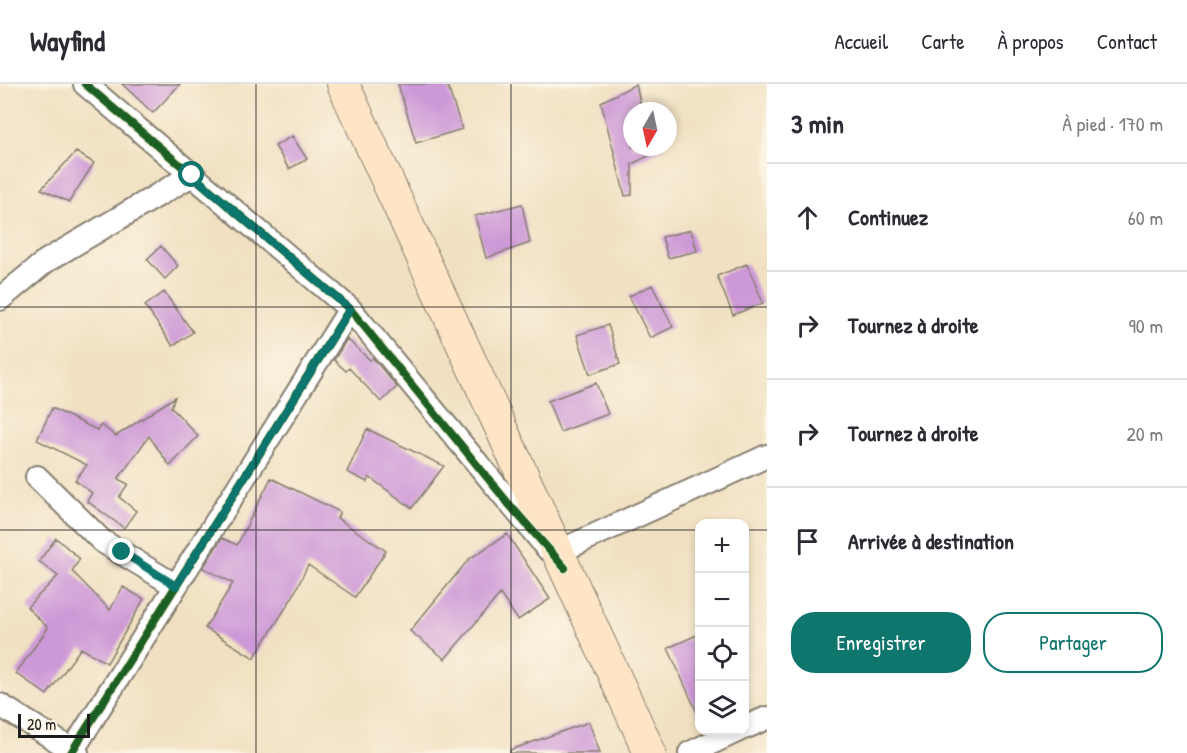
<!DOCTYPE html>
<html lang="fr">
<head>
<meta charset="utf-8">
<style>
	:root { --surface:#fff; --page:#f2f2f3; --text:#2b2b33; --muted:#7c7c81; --line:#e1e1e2; --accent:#0f766e }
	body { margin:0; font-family:"Patrick Hand",sans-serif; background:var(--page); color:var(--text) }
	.controls { position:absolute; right:18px; bottom:18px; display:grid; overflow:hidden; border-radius:12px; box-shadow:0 3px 9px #0003 }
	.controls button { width:54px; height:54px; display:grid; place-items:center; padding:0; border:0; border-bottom:2px solid var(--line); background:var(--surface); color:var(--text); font:30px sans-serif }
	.compass { position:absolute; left:623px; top:18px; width:54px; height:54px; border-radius:50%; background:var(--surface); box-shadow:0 3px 9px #0003; rotate:189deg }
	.scale { position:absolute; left:18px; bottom:15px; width:72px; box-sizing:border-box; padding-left:6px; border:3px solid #1c1c1c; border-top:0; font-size:16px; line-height:21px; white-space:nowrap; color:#1c1c1c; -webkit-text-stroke:4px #fcf5e5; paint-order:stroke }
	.stop { position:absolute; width:18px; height:18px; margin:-14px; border:4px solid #0f766e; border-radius:50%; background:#fff }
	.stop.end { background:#0f766e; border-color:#fff; box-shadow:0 2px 6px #0008 }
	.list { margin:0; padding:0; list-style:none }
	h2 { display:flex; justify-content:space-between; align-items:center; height:78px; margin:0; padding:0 24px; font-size:26px }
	h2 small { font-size:20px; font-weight:400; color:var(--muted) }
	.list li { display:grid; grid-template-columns:39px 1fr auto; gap:18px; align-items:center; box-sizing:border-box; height:108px; padding:0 24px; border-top:2px solid var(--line) }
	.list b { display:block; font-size:22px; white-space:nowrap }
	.list em { font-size:20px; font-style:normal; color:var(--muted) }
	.actions { display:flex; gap:12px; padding:18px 24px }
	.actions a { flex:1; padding:14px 0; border:2px solid var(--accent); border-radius:24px; text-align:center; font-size:21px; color:var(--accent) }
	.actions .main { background:var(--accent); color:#fff }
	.icon { flex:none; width:33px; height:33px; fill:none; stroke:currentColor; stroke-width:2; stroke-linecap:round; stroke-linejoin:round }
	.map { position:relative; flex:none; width:767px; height:669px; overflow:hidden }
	header { display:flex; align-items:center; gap:36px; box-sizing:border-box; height:84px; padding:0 30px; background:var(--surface); border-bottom:2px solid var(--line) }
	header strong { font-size:28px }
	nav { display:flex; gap:33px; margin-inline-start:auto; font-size:21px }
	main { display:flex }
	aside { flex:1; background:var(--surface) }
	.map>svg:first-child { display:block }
	.building { fill:#cd98d7 }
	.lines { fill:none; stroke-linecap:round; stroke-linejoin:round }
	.minor-casing { stroke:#867e6f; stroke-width:26 }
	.secondary-casing { stroke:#867e6f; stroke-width:34 }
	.minor { stroke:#fff; stroke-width:22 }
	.secondary { stroke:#fde5c5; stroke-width:32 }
	.cycleway-casing { stroke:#fcf5e5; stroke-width:11 }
	.cycleway { stroke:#1b5e20; stroke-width:8 }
	.route { stroke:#0f766e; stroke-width:8 }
	.grid { fill:none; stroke:#1c1c1c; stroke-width:1.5; stroke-opacity:0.55 }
</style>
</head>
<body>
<header>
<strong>Wayfind</strong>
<nav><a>Accueil</a><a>Carte</a><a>À propos</a><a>Contact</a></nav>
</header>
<main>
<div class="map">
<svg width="767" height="669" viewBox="0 0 767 669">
	<rect width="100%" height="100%" fill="#fcf5e5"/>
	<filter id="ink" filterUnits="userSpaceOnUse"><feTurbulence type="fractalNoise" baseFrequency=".0167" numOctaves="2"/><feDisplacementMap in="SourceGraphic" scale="12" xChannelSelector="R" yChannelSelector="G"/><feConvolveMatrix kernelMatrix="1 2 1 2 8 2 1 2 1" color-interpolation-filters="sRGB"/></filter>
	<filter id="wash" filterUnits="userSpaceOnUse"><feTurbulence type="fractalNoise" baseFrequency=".008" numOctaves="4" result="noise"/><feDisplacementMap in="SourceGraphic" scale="24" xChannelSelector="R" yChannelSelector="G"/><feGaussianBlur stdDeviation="1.35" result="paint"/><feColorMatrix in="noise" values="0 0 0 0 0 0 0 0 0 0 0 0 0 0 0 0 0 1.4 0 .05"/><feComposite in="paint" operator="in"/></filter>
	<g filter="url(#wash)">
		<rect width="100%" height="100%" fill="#f1e1c2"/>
		<g id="blocks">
			<!-- building -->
			<path class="building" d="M122,0H180L153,29Z
				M398,0H447L462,45L416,59Z
				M636,0L642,27H632V63H666L632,80V111L625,112L601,18Z
				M292,52L307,75L289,85L275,62Z
				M76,68L94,79L69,118L41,105Z
				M522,120L530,159L486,174L475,132Z
				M691,146L697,167L668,174L662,153Z
				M161,162L178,182L165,195L147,175Z
				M747,180L763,219L733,231L717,192Z
				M652,201L673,243L650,254L629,212Z
				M164,208L193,248L173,262L145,222Z
				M608,241L620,280L590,290L577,251Z
				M347,255L370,276L373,274L397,303L381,318L349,284L346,287L334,276Z
				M596,299L608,330L560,348L548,317Z
				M175,313L171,323L198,352L170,382L149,352L118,395L128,400L119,413L136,427L124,444L87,417L92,409L75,396L87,381L37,356L52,324L97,346L101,341L116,352Z
				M367,345L444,382L412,424L369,393L367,398L347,388Z
				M271,394L340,428L337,434L386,467L355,513L308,481L292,514L254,574L205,544L233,499L203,484L222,454L237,461Z
				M507,450L550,515L518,536L500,510L445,575L410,547L469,475Z
				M56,454L80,475L72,487L110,526L123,503L144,515L107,579L81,564L47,611L16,589L48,544L27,523L58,492L39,477Z
				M699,550V633L668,564Z
				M589,638L600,669H510V666Z"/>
		</g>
	</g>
	<g filter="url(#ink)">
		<use href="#blocks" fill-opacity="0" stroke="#867e6f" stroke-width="1.5"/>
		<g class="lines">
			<!-- minor casing -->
			<g class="minor-casing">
				<path id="minor" d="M85,0L350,225L548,465
					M0,215L46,177L192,91
					M37,393L102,457L176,502
					M558,468L767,372
					M0,621L77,669
					M744,644L767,634
					M71,669L350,225
					M690,669L739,646"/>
			</g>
			<!-- secondary casing -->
			<g class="secondary-casing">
				<path id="secondary" d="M343,0L650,669"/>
			</g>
			<!-- minor -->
			<use href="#minor" class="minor"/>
			<!-- secondary -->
			<use href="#secondary" class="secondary"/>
			<!-- cycleway casing -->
			<g class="cycleway-casing">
				<path id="cycleway" d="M85,0L350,225L508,419L565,484
					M71,669L350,225"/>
			</g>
			<!-- cycleway -->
			<use href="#cycleway" class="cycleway"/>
		</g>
	</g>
	<g class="lines" filter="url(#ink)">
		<!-- route -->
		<path class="route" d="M122,468L176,502L350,225L192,91"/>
	</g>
	<!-- grid -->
	<path class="grid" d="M256,0V669M511,0V669M0,223H767M0,446H700M744,446H767"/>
</svg>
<div class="controls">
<button>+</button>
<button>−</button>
<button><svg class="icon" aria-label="locate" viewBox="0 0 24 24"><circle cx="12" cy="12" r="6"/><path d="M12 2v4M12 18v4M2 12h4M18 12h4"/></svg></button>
<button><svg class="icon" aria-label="layers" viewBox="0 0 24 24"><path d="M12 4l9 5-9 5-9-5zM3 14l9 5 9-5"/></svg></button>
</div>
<svg class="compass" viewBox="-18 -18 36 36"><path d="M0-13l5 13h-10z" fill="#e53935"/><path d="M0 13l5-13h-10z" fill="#7c7c81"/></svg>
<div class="scale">20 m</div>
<div class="stop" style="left:192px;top:91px"></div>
<div class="stop end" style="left:122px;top:468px"></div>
</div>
<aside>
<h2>3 min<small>À pied · 170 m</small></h2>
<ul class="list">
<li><svg class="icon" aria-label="ahead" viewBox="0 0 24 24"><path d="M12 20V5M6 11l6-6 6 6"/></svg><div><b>Continuez</b></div><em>60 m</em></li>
<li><svg class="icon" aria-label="right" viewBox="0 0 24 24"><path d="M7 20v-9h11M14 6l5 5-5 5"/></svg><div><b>Tournez à droite</b></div><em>90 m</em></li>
<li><svg class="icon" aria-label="right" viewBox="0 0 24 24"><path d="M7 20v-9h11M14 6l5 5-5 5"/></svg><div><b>Tournez à droite</b></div><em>20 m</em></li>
<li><svg class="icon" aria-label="arrive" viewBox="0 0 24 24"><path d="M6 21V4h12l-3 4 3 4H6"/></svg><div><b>Arrivée à destination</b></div></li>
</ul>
<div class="actions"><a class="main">Enregistrer</a><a>Partager</a></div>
</aside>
</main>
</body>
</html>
